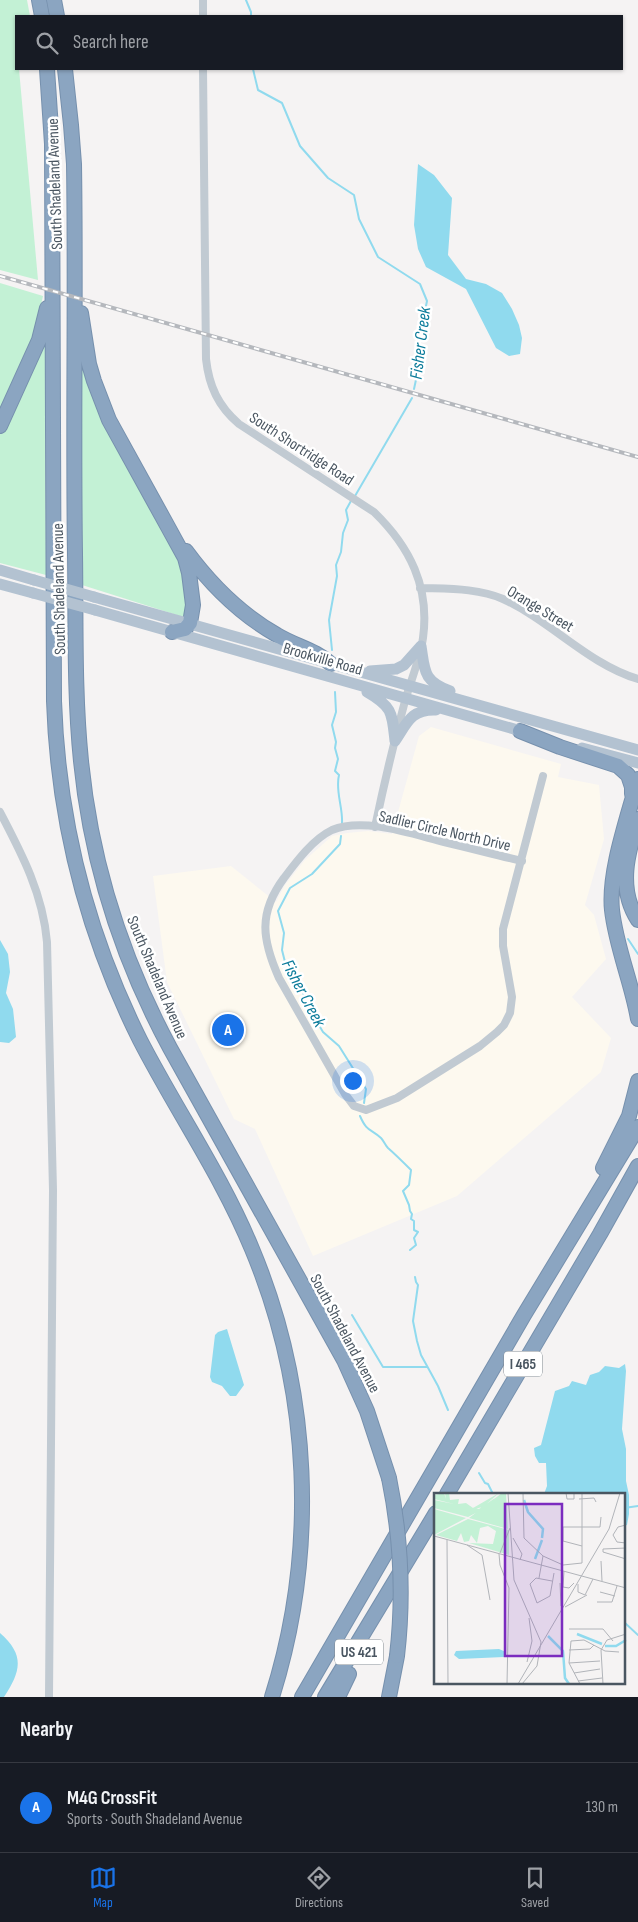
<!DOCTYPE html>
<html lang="en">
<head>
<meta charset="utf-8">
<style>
	:root { --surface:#171b24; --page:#20242c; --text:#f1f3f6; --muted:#9ea1a6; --line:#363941; --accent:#1a73e8 }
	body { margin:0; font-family:"Sofia Sans Condensed",sans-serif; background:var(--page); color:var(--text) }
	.you { position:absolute; left:352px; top:1080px; width:18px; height:18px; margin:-12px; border:4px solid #fff; border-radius:50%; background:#1a73e8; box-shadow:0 0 0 8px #1a73e833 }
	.badge { display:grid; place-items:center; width:32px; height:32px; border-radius:50%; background:var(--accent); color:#fff; font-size:16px; font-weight:700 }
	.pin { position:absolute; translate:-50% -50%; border:2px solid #fff; box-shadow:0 1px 5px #0006 }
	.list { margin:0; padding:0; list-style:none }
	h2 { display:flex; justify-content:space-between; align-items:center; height:65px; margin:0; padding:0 20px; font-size:21px }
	h2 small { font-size:16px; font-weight:400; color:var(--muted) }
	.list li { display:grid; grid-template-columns:32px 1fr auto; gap:15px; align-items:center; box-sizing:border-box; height:90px; padding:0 20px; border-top:1px solid var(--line) }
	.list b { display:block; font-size:19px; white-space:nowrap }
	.list p { margin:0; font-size:16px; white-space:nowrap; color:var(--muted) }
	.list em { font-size:16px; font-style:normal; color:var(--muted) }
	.icon { flex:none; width:28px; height:28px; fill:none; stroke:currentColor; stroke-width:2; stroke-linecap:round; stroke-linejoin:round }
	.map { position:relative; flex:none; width:638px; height:1697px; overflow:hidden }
	.search { position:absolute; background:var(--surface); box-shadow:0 1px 4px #0004; left:15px; right:15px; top:15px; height:55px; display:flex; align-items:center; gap:12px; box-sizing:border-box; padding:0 18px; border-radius:0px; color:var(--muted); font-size:19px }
	.sheet { height:155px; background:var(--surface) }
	nav { display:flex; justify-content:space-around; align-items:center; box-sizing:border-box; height:70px; border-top:1px solid var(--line); background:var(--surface); font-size:14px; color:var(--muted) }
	nav a { display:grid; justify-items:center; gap:2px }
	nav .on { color:var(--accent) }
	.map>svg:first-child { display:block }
	.commercial { fill:#fdf9ef }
	.green { fill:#c3f1d5 }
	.water { fill:#90daee }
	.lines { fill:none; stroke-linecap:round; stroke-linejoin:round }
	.stream { stroke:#90daee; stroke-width:2 }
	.motorway-casing { stroke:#7690ad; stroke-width:16 }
	.minor { stroke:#c1cad2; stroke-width:8 }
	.primary { stroke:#b3c2d1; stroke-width:11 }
	.motorway { stroke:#8ba5c1; stroke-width:14 }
	.rail-casing { stroke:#b5b8bd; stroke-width:4 }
	.rail { stroke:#fff; stroke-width:2; stroke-dasharray:5.5; stroke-linecap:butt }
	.motorway-bridge-casing { stroke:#7690ad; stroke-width:16; stroke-linecap:butt }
	.primary-bridge { stroke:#b3c2d1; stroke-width:11 }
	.motorway-bridge { stroke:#8ba5c1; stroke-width:14 }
	.labels { text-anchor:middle; stroke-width:5; stroke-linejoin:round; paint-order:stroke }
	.shield { fill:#fff; stroke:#808990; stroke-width:1 }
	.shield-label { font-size:15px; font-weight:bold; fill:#4a5661 }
	.street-label { font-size:16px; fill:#4a5661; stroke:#fff }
	.water-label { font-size:18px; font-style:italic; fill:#0c7c9b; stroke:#fff }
	.inset-river { fill:none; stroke:#90daee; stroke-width:2.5 }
	.inset-road { fill:none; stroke:#b1b4b9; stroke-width:1 }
	.view { fill:#7b2cbf; fill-opacity:0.15; stroke:#7b2cbf; stroke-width:2.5 }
	.inset-edge { fill:none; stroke:#4a5661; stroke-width:2.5 }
</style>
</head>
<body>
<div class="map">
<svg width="638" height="1697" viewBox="0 0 638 1697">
	<rect width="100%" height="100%" fill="#f5f3f3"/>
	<!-- commercial -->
	<path class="commercial" d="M431,727L561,764L558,777L599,785L604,839L585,905L594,915L606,959L572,997L611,1038L601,1072L457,1196L313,1256L255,1129L234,1119L167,982L153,876L231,866L276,902L285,885L305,860L332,836L347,833L368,831L392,834L419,736Z"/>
	<!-- green -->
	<path class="green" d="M0,0H27L30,16H16V69H19L38,280L0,270Z
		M0,283L43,296L35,331L0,415Z
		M78,331L80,342L183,569L187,609L183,617L82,585Z
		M43,333L45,336L46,575L0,563V433Z"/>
	<!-- water -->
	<path class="water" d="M418,164L434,175L452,198L448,255L466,279L486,284L502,293L512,309L519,325L522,338L520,354L509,356L496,348L466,289L426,267L418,249L414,225Z
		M0,940L8,954L10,972L6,993L13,1009L16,1037L9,1043L0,1042Z
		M227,1329L244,1385L236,1396H230L222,1386L212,1382L210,1377L215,1335L218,1332Z
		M625,1364L626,1371L622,1429L626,1449V1481L629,1495V1514L627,1525L624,1526V1494H544L547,1486L546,1463H539L535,1456L534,1448L541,1445L555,1391L569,1386L572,1381L586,1385L590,1375L599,1372L605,1366L619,1368Z
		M0,1633C25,1655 21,1671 4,1697H0Z"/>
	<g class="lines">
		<!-- stream -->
		<path class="stream" d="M246,0L251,12V16
			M253,69L258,90L282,103L300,146L328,178L354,195L359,219L378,257L420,284L427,301L419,340L420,361L414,389
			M355,496L412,398
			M332,650L329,620L337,576L336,565L341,552L343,533L348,520L346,510L352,499
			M335,692L336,712L332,725L336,742L335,748L338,759L335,771L339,775C335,791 343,807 342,823
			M341,836L340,844L312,874L290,888L278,911L284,933L282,950L285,962L291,974L299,983L307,1003L316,1014L317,1022L323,1032L339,1046L366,1089L364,1103
			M628,939L638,954
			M360,1116C367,1132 370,1128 381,1138C384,1141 385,1145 388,1148C396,1155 404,1163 411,1170L409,1185L403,1191L409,1205L410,1211L412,1214L411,1219L414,1221V1230L418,1232L414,1238L416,1245L410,1250
			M415,1277L416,1282L418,1285L413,1321L417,1341L421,1355L438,1386L448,1410
			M352,1315L383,1367H427
			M479,1473L485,1483L488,1484L493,1494
			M624,1508L638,1506
			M624,1622L638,1635"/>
		<!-- motorway casing -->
		<g class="motorway-casing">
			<path id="motorway" d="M39,0L42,16
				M54,0L57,16
				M47,69L52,144L54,701C58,819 87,934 140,1040C176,1110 222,1176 252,1249C311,1390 318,1551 272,1697
				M65,69L71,125L74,164C76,293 73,423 75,553C76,622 74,692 81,761C91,862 122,959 170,1048L344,1360L367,1411L389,1478
				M81,313L89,364L94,381L109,420L168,527L185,558L189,573L193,605L190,623L185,629L172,632
				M0,426L39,340L47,308
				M186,551C211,585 240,614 277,635C295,646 316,650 331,664
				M520,731L560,747L618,766L628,775L632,787V794
				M638,779C628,817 608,872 612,910C616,947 632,983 638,1019
				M638,819C628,852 617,888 638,920
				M603,1168L629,1116L638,1081
				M447,1494L600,1234L638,1166
				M302,1697L524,1315L638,1127
				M325,1697L436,1513
				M338,1697L349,1674
				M389,1697L397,1656"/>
		</g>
		<!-- minor -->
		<path class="minor" d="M203,0V16
			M203,69L206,359C209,386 218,406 239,424L374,512C410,547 430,587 423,638C420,659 411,680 405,701C394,742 384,784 375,827
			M420,588C448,589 478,588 503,599C551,621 588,664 638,679
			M0,812C22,854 43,894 47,942L53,1190L49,1697
			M522,861C496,855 470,848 444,842C412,834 364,817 332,830C313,839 296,862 284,878C258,913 262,940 279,978L345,1094L354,1106L366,1110L397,1098L480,1046L497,1032L504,1025L510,1013L512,997L503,946V929L543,776"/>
		<!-- primary -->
		<path class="primary" d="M0,570L34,580
			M0,584L33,593
			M94,597L638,750
			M95,610L528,733
			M421,646C425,671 423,681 450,691
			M370,671L396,669L404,665L421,646
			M367,692C393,707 392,713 395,741
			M395,741C407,723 411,709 436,710
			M582,748L638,763"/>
		<!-- motorway -->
		<use href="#motorway" class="motorway"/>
		<!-- rail casing -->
		<g class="rail-casing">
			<path id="rail" d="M0,276L638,457"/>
		</g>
		<!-- rail -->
		<use href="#rail" class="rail"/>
		<!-- motorway-bridge casing -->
		<g class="motorway-bridge-casing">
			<path id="motorway-bridge" d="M389,1478C401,1537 404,1596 397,1656"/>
		</g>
		<!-- primary-bridge -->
		<path class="primary-bridge" d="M34,580L94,597
			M33,593L95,610"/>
		<!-- motorway-bridge -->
		<use href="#motorway-bridge" class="motorway-bridge"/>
	</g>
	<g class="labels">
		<!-- shield labels -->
		<g class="shield">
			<rect x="504" y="1351.5" width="38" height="25" rx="4"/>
			<rect x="335" y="1639.5" width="48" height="25" rx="4"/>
		</g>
		<g class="shield-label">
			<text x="523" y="1369">I 465</text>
			<text x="359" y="1657">US 421</text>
		</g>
		<!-- street labels -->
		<g class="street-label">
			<text transform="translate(54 184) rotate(-92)" y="6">South Shadeland Avenue</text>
			<text transform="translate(302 448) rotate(33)" y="6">South Shortridge Road</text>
			<text transform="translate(58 589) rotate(-91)" y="6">South Shadeland Avenue</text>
			<text transform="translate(541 608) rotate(31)" y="6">Orange Street</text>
			<text transform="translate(323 658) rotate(16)" y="6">Brookville Road</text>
			<text transform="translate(445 830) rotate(13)" y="6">Sadlier Circle North Drive</text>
			<text transform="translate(158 977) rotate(67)" y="6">South Shadeland Avenue</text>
			<text transform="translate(346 1333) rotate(62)" y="6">South Shadeland Avenue</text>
		</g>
		<!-- water labels -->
		<g class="water-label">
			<text transform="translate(420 343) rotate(-83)" y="6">Fisher Creek</text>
			<text transform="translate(304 993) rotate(62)" y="6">Fisher Creek</text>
		</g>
	</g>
	<!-- overview -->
	<g transform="translate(434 1493)">
		<rect width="191" height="191" fill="#f5f3f3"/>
		<path d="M10,0L12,6L11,0H15L16,7L25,6L24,11L32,10L39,15L65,0L49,14L40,16L0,6V2ZM68,0L72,1L74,36L35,25ZM61,5L51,15L34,24L0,15V7L45,16ZM0,16L32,25L0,42ZM34,26L75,37V62L35,50L59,51L62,38L54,33L46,35L43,50L37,42L35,48L30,49L27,40L23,48L2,42Z" fill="#c3f1d5"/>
		<path d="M65,156L72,159L70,164L25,166L20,162L22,158Z" fill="#90daee"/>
		<path class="inset-river" d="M90,7L94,19L109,36L108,45M101,66L108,47M143,141L168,151M114,143L129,158L131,185L135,191M171,153H182L192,147"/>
		<path class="inset-road" d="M74,0L80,87L107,149L103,173L88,191M89,0L90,45L109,63L105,85M132,0L133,6H140V0M145,6L160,5L162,9M192,32L184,34L179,42L183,49L192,50M0,43L192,95M79,45L88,61L86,67M13,47L14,191M33,52L48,62L56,107M148,53L129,48V34H166L167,24M192,55L169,56V59L192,66M66,60L76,35M65,61L66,72L75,95L73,191M109,63L129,72L148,70V0M167,68L168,88M130,78L129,94L135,95L140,90M118,88L102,85L96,91L103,110L116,103L120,80M126,90L127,113M144,91V99L151,102L159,86M166,99L181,103M163,109H178L183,93M131,114L153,102M135,136H169L179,148M135,157L156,156L160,152M93,169L98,148L95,125M135,170L166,168M140,180L166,176M144,188L168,185M84,191L175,36L186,0M146,191L135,170L137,148L150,147L171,158L185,159M169,191L167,157L173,147L192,141"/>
		<path class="view" d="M71,11H128V163H71Z"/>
		<rect width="191" height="191" class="inset-edge"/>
	</g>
</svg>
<div class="you"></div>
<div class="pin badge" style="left:228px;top:1030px">A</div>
<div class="search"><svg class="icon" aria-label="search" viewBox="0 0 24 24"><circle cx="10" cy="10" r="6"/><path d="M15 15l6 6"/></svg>Search here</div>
</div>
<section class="sheet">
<h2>Nearby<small></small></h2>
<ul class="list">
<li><span class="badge">A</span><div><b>M4G CrossFit</b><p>Sports · South Shadeland Avenue</p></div><em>130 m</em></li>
</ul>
</section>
<nav>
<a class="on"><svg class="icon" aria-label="map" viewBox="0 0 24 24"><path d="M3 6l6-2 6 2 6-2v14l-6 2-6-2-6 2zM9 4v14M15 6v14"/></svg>Map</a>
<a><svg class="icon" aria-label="directions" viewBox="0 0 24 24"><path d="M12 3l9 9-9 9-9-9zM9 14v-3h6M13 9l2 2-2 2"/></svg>Directions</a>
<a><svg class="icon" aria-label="saved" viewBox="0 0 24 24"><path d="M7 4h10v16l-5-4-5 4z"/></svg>Saved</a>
</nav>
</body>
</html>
